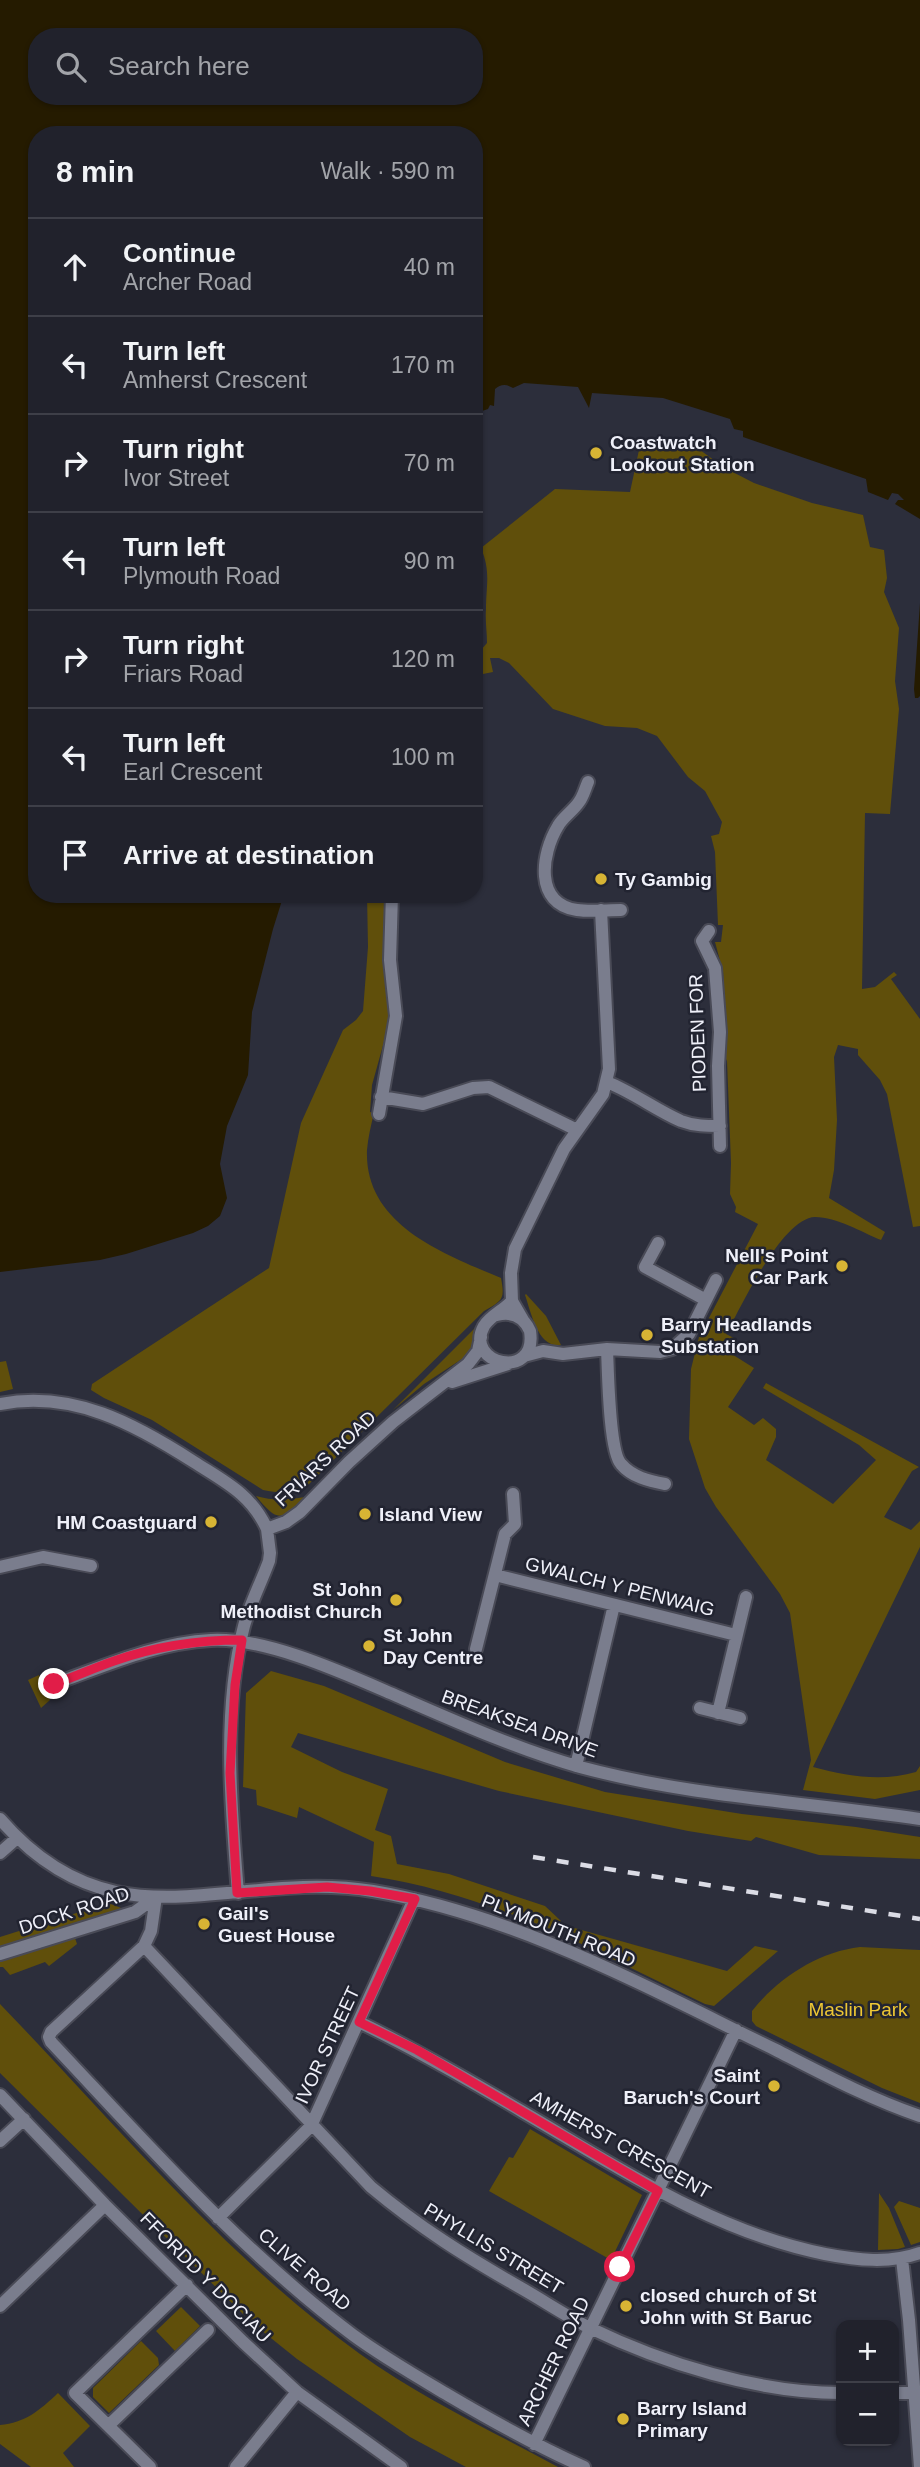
<!DOCTYPE html>
<html lang="en">
<head>
<meta charset="utf-8">
<style>
	:root { --surface:#21222c; --page:#2d2f38; --text:#f1f3f6; --muted:#a2a4a9; --line:#3e3f48 }
	body { margin:0; font-family:Arial,sans-serif; background:var(--page); color:var(--text) }
	.controls { position:absolute; right:21px; bottom:21px; display:grid; overflow:hidden; border-radius:14px; box-shadow:0 2px 5px #0004 }
	.controls button { width:63px; height:63px; display:grid; place-items:center; padding:0; border:0; border-bottom:2px solid var(--line); background:var(--surface); color:var(--text); font:35px sans-serif }
	.stop { position:absolute; width:21px; height:21px; margin:-16px; border:5px solid #e11d48; border-radius:50%; background:#fff }
	.stop.end { background:#e11d48; border-color:#fff; box-shadow:0 2px 7px #0008 }
	.list { margin:0; padding:0; list-style:none }
	h2 { display:flex; justify-content:space-between; align-items:center; height:91px; margin:0; padding:0 28px; font-size:30px }
	h2 small { font-size:23px; font-weight:400; color:var(--muted) }
	.list li { display:grid; grid-template-columns:46px 1fr auto; gap:21px; align-items:center; box-sizing:border-box; height:98px; padding:0 28px; border-top:2px solid var(--line) }
	.list b { display:block; font-size:26px; white-space:nowrap }
	.list p { margin:0; font-size:23px; white-space:nowrap; color:var(--muted) }
	.list em { font-size:23px; font-style:normal; color:var(--muted) }
	.icon { flex:none; width:38px; height:38px; fill:none; stroke:currentColor; stroke-width:2; stroke-linecap:round; stroke-linejoin:round }
	.map { position:relative; flex:none; width:920px; height:2467px; overflow:hidden }
	.search { position:absolute; background:var(--surface); box-shadow:0 2px 5px #0004; left:28px; top:28px; width:455px; height:77px; display:flex; align-items:center; gap:18px; box-sizing:border-box; padding:0 24px; border-radius:28px; color:var(--muted); font-size:26px }
	.panel { position:absolute; background:var(--surface); box-shadow:0 2px 5px #0004; left:28px; top:126px; width:455px; height:777px; border-radius:28px }
	.map>svg:first-child { display:block }
	.green { fill:#604f0b }
	.water { fill:#251b00; fill-rule:evenodd }
	.lines { fill:none; stroke-linecap:round; stroke-linejoin:round }
	.minor-casing { stroke:#494a56; stroke-width:16 }
	.minor { stroke:#7a7d8d; stroke-width:12 }
	.rail { stroke:#dbdce5; stroke-width:4.5; stroke-dasharray:12 12; stroke-linecap:butt }
	.route { stroke:#e11d48; stroke-width:9 }
	.poi-dot { fill:#d7b434; stroke:#222431; stroke-width:2.5 }
	.labels { text-anchor:middle; stroke-width:5; stroke-linejoin:round; paint-order:stroke }
	.poi-label { font-size:19px; font-weight:bold; fill:#eff0f9; stroke:#222431; text-anchor:start }
	.street-label { font-size:19px; fill:#eff0f9; stroke:#222431 }
	.park-label { font-size:19px; fill:#eec734; stroke:#222431 }
</style>
</head>
<body>
<div class="map">
<svg width="920" height="2467" viewBox="0 0 920 2467">
	<rect width="100%" height="100%" fill="#2c2e3b"/>
	<!-- green -->
	<path class="green" d="M665,437L700,450L725,468L754,483L812,503L863,515L870,547L884,550L887,578L884,592L899,628L895,681L899,709L890,814L865,813L862,989L875,987L894,972L897,975L891,979L920,1019V1226L913,1227L887,1094L880,1080L858,1055V1049L838,1045L834,1057L837,1120L834,1170L829,1198L885,1232L881,1240C861,1232 837,1217 815,1217C782,1218 741,1307 726,1334L736,1339L730,1353L754,1368L728,1407L754,1425L763,1418L776,1429V1437L766,1460L833,1504L876,1460L859,1445L763,1388L766,1383L919,1467L912,1471L884,1517L911,1530L920,1521V1547L813,1767C846,1776 882,1782 916,1772L920,1766V1790L875,1799L803,1790L811,1760L790,1613L780,1594L716,1507L705,1488L689,1439L691,1369L699,1337L758,1224L735,1212L736,1207L730,1194L731,1163L727,1061L724,1055L726,1027L723,972L715,942H721L723,925H718L715,852L711,836L719,834L722,822L705,791L688,777L657,736L637,728L605,726L553,709L509,663L499,658H490L493,672L483,674L474,680V658L487,643C487,632 485,620 486,609C486,585 491,572 481,548L555,489L630,492L639,450L654,451L664,442Z
		M367,894H386L384,949L389,1012L387,1031L372,1085L370,1112L374,1113C371,1125 368,1138 367,1150C364,1225 444,1254 501,1278C505,1299 503,1300 484,1311L309,1484C294,1495 280,1493 263,1490L152,1420L104,1398L91,1390L92,1384L269,1268L301,1123L343,1030L356,1020L363,1011L368,947Z
		M526,1294L546,1316L561,1345C538,1349 531,1312 525,1295Z
		M480,1323L475,1344L468,1355L424,1384L393,1410Z
		M6,1361L13,1389L0,1392V1362Z
		M256,1496C273,1501 287,1500 305,1497C281,1521 278,1523 256,1496Z
		M271,1671L324,1686L505,1762L605,1792L742,1814L856,1827L920,1837V1859L819,1855L756,1837L751,1841L688,1831L499,1791L298,1733L291,1747L342,1772L388,1789L375,1830L391,1836L397,1864L449,1874L545,1906L561,1921L553,1930C493,1907 434,1885 371,1876L374,1842L299,1807L297,1818L257,1805L256,1790L243,1787L246,1693Z
		M39,1675L50,1700L41,1708L28,1680Z
		M108,1903L124,1909L0,1949V1937Z
		M571,1927L727,1971L755,1946L778,1951L714,2006L705,2004L567,1937Z
		M75,1938L77,1944L49,1966L45,1962L10,1975L3,1967H0V1962Z
		M860,1947L920,1950V2103L882,2088L756,2026L752,2021V2011C778,1978 818,1952 860,1947Z
		M0,2004C116,2124 224,2256 360,2354C421,2398 492,2431 558,2467H466L410,2437L297,2359L251,2322L0,2073Z
		M530,2129L642,2195L611,2260L489,2191L509,2157L513,2158Z
		M879,2193L889,2208L905,2247L898,2249L878,2250Z
		M899,2201L920,2208V2242L911,2245L894,2207Z
		M181,2307L200,2326L175,2351L156,2331Z
		M141,2341L158,2358L159,2365L109,2413L93,2397V2388Z
		M58,2393L90,2426L63,2453L74,2467H31L0,2444V2425C25,2423 40,2410 58,2393Z"/>
	<!-- water -->
	<path class="water" d="M0,0H920V519L895,504L898,500H904L898,494L892,493L888,500L868,492L866,479L743,437V431L734,429L730,419L663,398L592,393L589,408L578,387L524,383L513,388C506,384 501,384 495,389L494,406L490,405L488,409L482,411L481,415L477,409L474,416V135H37V894H284L273,929L252,1012L248,1075L227,1126L220,1164L227,1198L220,1216L208,1226L193,1233L126,1254L100,1260L0,1272ZM37,37H474V96H37Z
		M920,603V696L918,698H915L914,689Z"/>
	<g class="lines">
		<!-- minor casing -->
		<g class="minor-casing">
			<path id="minor" d="M588,782C585,789 583,797 579,802C573,811 563,817 558,826C541,854 534,904 577,910C591,912 607,910 621,910
				M709,931L702,941L715,968L720,1032L718,1066L720,1146
				M607,1082C634,1093 656,1110 681,1121C694,1126 707,1126 720,1126
				M381,1097L423,1104L473,1088L489,1087L577,1130
				M379,1114L396,1016L390,960L392,894
				M658,1243L645,1267L706,1300
				M497,1315C513,1311 524,1317 530,1331C538,1382 463,1364 484,1326C490,1316 504,1310 512,1301
				M523,1320L512,1301L511,1273L515,1249L564,1149L603,1094L609,1069L601,910
				M607,1349C608,1370 609,1451 621,1464C632,1477 649,1481 665,1484
				M524,1356L543,1351L563,1354L607,1349L660,1352L672,1349L689,1334L716,1280
				M452,1382L508,1364
				M0,1404C73,1390 135,1424 194,1462C225,1482 251,1494 267,1529
				M0,1567L43,1557L91,1566
				M495,1575L736,1635
				M476,1649L505,1534L515,1524L513,1494
				M54,1684C105,1666 155,1643 211,1640C266,1637 346,1674 397,1696C457,1722 517,1749 580,1767C691,1797 807,1802 920,1819
				M700,1708L740,1718
				M718,1713L746,1597
				M576,1766L614,1605
				M0,1819C116,1953 230,1868 373,1891C516,1915 646,1987 776,2050C823,2074 870,2099 920,2116
				M0,1853L17,1838
				M238,1893C231,1807 222,1710 244,1626C250,1604 261,1583 269,1561L270,1553L267,1529L286,1522L300,1512L349,1462L393,1422L468,1364L478,1351L481,1337
				M156,1897L151,1931L144,1946L51,2032L49,2037L51,2042C147,2144 241,2251 353,2335C383,2357 416,2376 448,2395C492,2421 537,2446 584,2467
				M144,1946L371,2187C420,2228 465,2256 521,2288C544,2301 566,2316 590,2328C664,2364 759,2393 841,2393
				M0,1954L135,1912L156,1897
				M359,2022C415,2049 469,2080 523,2112C619,2168 714,2232 825,2254C856,2260 890,2264 920,2253
				M0,2095L105,2205L243,2342L297,2392L401,2467
				M0,2141L24,2119
				M218,2218L311,2126L414,1899
				M902,2259L909,2320L920,2467
				M0,2306L105,2205
				M894,2393H920
				M109,2425L208,2330
				M534,2444L736,2030
				M150,2467L75,2393L187,2285
				M236,2467L297,2392"/>
		</g>
		<!-- minor -->
		<use href="#minor" class="minor"/>
		<!-- rail -->
		<path class="rail" d="M533,1857L920,1919"/>
	</g>
	<g class="lines">
		<!-- route -->
		<path class="route" d="M54,1684C74,1677 94,1668 114,1661C156,1646 198,1640 242,1640L235,1685L230,1773L237,1893L327,1887L370,1891L415,1899L359,2022L417,2050L658,2191L620,2267"/>
	</g>
	<!-- markers -->
	<g class="poi-dot">
		<circle cx="596" cy="453" r="7"/>
		<circle cx="601" cy="879" r="7"/>
		<circle cx="842" cy="1266" r="7"/>
		<circle cx="647" cy="1335" r="7"/>
		<circle cx="365" cy="1514" r="7"/>
		<circle cx="211" cy="1522" r="7"/>
		<circle cx="396" cy="1600" r="7"/>
		<circle cx="369" cy="1646" r="7"/>
		<circle cx="204" cy="1924" r="7"/>
		<circle cx="774" cy="2086" r="7"/>
		<circle cx="626" cy="2306" r="7"/>
		<circle cx="623" cy="2419" r="7"/>
	</g>
	<g class="labels">
		<!-- poi labels -->
		<g class="poi-label">
			<text x="610" y="449">Coastwatch<tspan x="610" dy="22">Lookout Station</tspan></text>
			<text x="615" y="886">Ty Gambig</text>
			<text x="828" y="1262" text-anchor="end">Nell's Point<tspan x="828" dy="22">Car Park</tspan></text>
			<text x="661" y="1331">Barry Headlands<tspan x="661" dy="22">Substation</tspan></text>
			<text x="379" y="1521">Island View</text>
			<text x="197" y="1529" text-anchor="end">HM Coastguard</text>
			<text x="382" y="1596" text-anchor="end">St John<tspan x="382" dy="22">Methodist Church</tspan></text>
			<text x="383" y="1642">St John<tspan x="383" dy="22">Day Centre</tspan></text>
			<text x="218" y="1920">Gail's<tspan x="218" dy="22">Guest House</tspan></text>
			<text x="760" y="2082" text-anchor="end">Saint<tspan x="760" dy="22">Baruch's Court</tspan></text>
			<text x="640" y="2302">closed church of St<tspan x="640" dy="22">John with St Baruc</tspan></text>
			<text x="637" y="2415">Barry Island<tspan x="637" dy="22">Primary</tspan></text>
		</g>
		<!-- street labels -->
		<g class="street-label">
			<text transform="translate(697 1033) rotate(-92)" y="7">PIODEN FOR</text>
			<text transform="translate(325 1458) rotate(-43)" y="7">FRIARS ROAD</text>
			<text transform="translate(620 1586) rotate(14)" y="7">GWALCH Y PENWAIG</text>
			<text transform="translate(520 1723) rotate(20)" y="7">BREAKSEA DRIVE</text>
			<text transform="translate(74 1910) rotate(-18)" y="7">DOCK ROAD</text>
			<text transform="translate(559 1930) rotate(22)" y="7">PLYMOUTH ROAD</text>
			<text transform="translate(327 2045) rotate(-65)" y="7">IVOR STREET</text>
			<text transform="translate(621 2144) rotate(29)" y="7">AMHERST CRESCENT</text>
			<text transform="translate(494 2248) rotate(31)" y="7">PHYLLIS STREET</text>
			<text transform="translate(305 2269) rotate(41)" y="7">CLIVE ROAD</text>
			<text transform="translate(206 2277) rotate(45)" y="7">FFORDD Y DOCIAU</text>
			<text transform="translate(553 2361) rotate(-64)" y="7">ARCHER ROAD</text>
		</g>
		<!-- park labels -->
		<g class="park-label">
			<text x="858" y="2016">Maslin Park</text>
		</g>
	</g>
</svg>
<div class="controls">
<button>+</button>
<button>−</button>
</div>
<div class="stop" style="left:620px;top:2267px"></div>
<div class="stop end" style="left:54px;top:1684px"></div>
<div class="search"><svg class="icon" aria-label="search" viewBox="0 0 24 24"><circle cx="10" cy="10" r="6"/><path d="M15 15l6 6"/></svg>Search here</div>
<section class="panel">
<h2>8 min<small>Walk · 590 m</small></h2>
<ul class="list">
<li><svg class="icon" aria-label="ahead" viewBox="0 0 24 24"><path d="M12 20V5M6 11l6-6 6 6"/></svg><div><b>Continue</b><p>Archer Road</p></div><em>40 m</em></li>
<li><svg class="icon" aria-label="left" viewBox="0 0 24 24"><path d="M17 20v-9H6M10 6l-5 5 5 5"/></svg><div><b>Turn left</b><p>Amherst Crescent</p></div><em>170 m</em></li>
<li><svg class="icon" aria-label="right" viewBox="0 0 24 24"><path d="M7 20v-9h11M14 6l5 5-5 5"/></svg><div><b>Turn right</b><p>Ivor Street</p></div><em>70 m</em></li>
<li><svg class="icon" aria-label="left" viewBox="0 0 24 24"><path d="M17 20v-9H6M10 6l-5 5 5 5"/></svg><div><b>Turn left</b><p>Plymouth Road</p></div><em>90 m</em></li>
<li><svg class="icon" aria-label="right" viewBox="0 0 24 24"><path d="M7 20v-9h11M14 6l5 5-5 5"/></svg><div><b>Turn right</b><p>Friars Road</p></div><em>120 m</em></li>
<li><svg class="icon" aria-label="left" viewBox="0 0 24 24"><path d="M17 20v-9H6M10 6l-5 5 5 5"/></svg><div><b>Turn left</b><p>Earl Crescent</p></div><em>100 m</em></li>
<li><svg class="icon" aria-label="arrive" viewBox="0 0 24 24"><path d="M6 21V4h12l-3 4 3 4H6"/></svg><div><b>Arrive at destination</b></div></li>
</ul>
</section>
</div>
</body>
</html>
